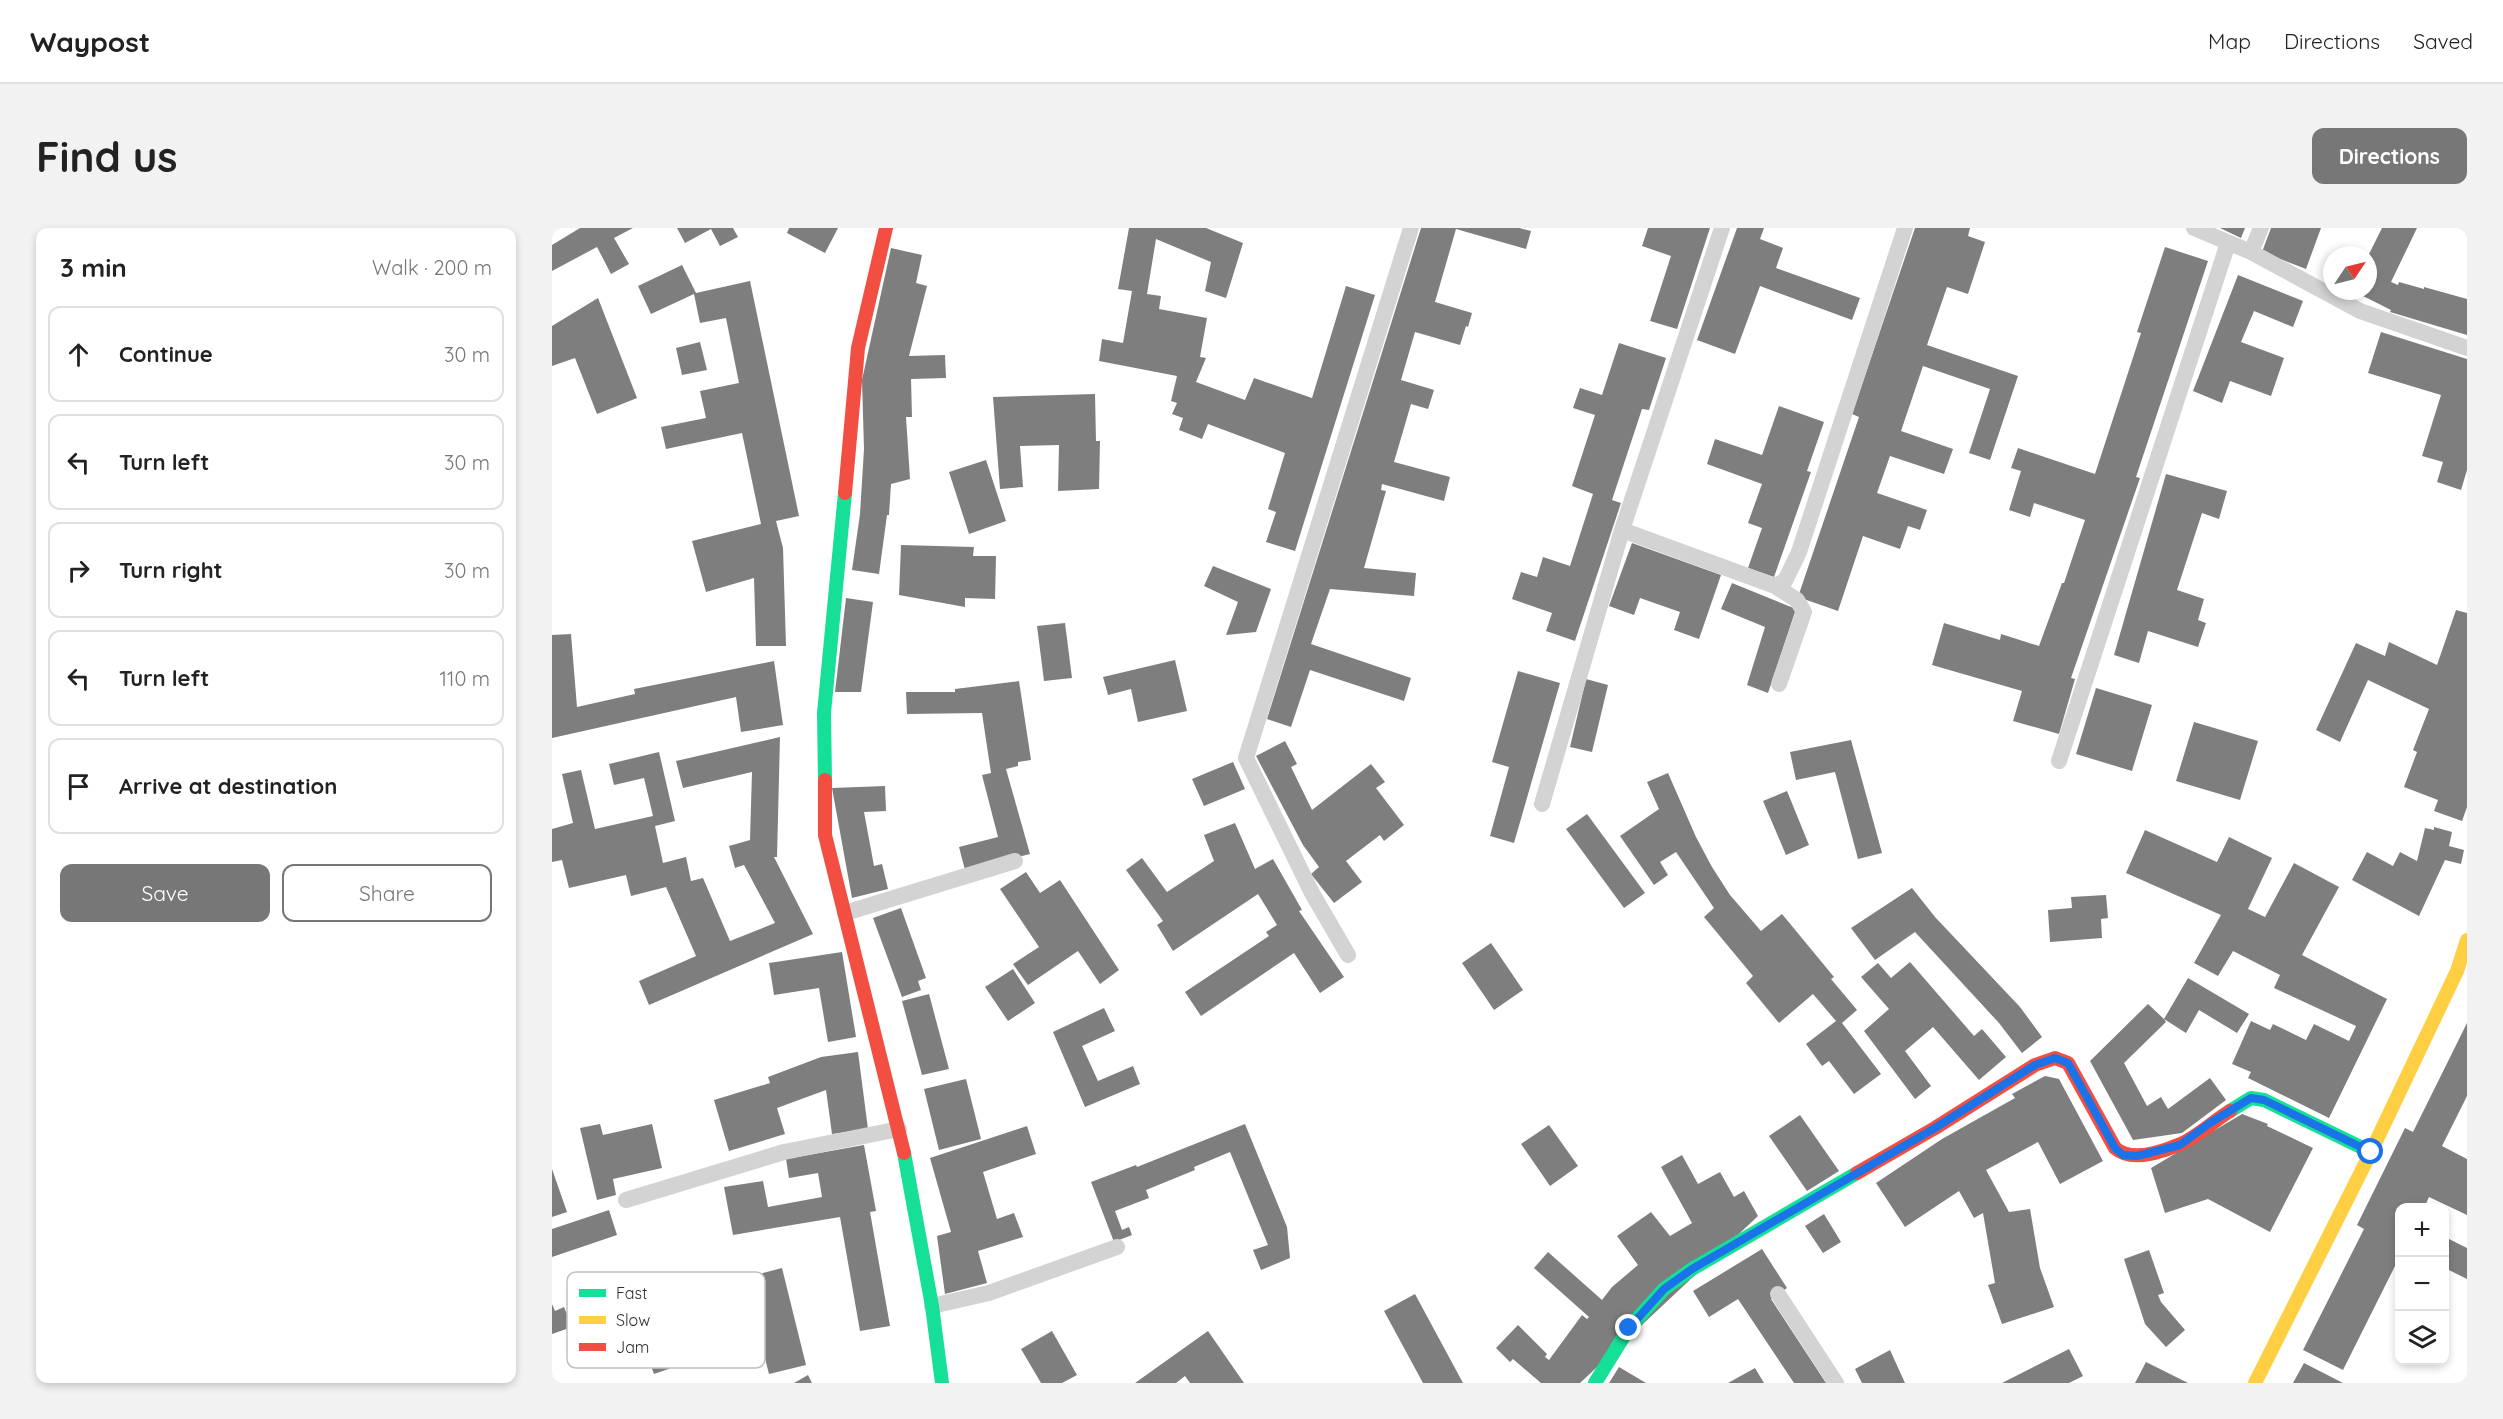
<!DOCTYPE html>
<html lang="en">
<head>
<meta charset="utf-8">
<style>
	:root { --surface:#fff; --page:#f2f2f2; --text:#222; --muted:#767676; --line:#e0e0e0; --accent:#777 }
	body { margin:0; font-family:Quicksand,sans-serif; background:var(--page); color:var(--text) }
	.controls { position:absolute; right:18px; bottom:18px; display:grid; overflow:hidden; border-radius:12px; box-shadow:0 3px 9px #0003 }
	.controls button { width:54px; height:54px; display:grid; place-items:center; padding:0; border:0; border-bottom:2px solid var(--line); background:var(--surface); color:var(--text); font:30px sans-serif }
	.compass { position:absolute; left:1771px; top:18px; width:54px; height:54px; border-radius:50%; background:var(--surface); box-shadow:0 3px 9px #0003; rotate:55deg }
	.stop { position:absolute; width:18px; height:18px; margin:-14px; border:4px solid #1a73e8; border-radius:50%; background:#fff }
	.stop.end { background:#1a73e8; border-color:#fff; box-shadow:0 2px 6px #0008 }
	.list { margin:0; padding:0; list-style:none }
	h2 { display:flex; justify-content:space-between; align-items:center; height:78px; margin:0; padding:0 24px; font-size:26px }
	h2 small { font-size:20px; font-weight:400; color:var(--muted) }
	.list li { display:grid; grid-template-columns:39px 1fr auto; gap:18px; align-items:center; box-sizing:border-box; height:96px; margin:0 12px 12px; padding:0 12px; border:2px solid var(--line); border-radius:12px }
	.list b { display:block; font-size:22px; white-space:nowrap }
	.list em { font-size:20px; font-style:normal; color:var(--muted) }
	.actions { display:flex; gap:12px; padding:18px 24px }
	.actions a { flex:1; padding:14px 0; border:2px solid var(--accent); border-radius:12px; text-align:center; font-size:21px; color:var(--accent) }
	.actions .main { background:var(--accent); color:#fff }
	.icon { flex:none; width:33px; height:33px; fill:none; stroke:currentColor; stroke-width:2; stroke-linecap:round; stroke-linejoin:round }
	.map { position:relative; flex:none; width:1915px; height:1155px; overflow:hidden; border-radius:12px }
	header { display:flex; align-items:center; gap:36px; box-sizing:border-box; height:84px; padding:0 30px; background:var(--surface); border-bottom:2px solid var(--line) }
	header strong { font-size:28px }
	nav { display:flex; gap:33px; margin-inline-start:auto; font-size:21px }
	.intro { display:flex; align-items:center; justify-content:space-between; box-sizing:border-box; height:144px; padding:0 36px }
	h1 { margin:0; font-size:42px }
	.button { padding:15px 27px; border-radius:12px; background:var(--accent); color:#fff; font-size:21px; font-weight:700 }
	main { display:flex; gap:36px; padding:0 36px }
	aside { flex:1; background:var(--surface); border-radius:12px; box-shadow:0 3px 9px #0003 }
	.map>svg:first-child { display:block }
	.building { fill:#7e7e7e }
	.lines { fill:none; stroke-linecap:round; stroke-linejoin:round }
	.lane { stroke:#d3d3d3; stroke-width:16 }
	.fast { stroke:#16e098; stroke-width:14 }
	.slow { stroke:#ffcf43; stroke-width:14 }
	.jam { stroke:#f24e42; stroke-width:14 }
	.route { stroke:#1a73e8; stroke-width:8 }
	.key { fill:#fff; stroke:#c0c0c0; stroke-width:1.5 }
	.key-label { font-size:16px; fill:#2e2e2e }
</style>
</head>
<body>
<header>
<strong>Waypost</strong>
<nav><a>Map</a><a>Directions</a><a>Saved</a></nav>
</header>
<div class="intro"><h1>Find us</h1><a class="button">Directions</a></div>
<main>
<aside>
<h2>3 min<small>Walk · 200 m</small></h2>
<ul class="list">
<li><svg class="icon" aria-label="ahead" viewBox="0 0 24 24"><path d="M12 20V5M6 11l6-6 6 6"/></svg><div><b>Continue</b></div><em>30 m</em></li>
<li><svg class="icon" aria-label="left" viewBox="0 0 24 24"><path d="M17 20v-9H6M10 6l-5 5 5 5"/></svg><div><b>Turn left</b></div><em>30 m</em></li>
<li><svg class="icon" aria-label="right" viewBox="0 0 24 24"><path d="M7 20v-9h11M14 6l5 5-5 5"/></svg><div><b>Turn right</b></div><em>30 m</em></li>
<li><svg class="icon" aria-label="left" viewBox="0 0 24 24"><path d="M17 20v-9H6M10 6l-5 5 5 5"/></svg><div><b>Turn left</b></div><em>110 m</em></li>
<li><svg class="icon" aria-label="arrive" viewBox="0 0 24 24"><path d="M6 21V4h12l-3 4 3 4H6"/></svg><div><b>Arrive at destination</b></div></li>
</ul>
<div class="actions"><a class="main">Save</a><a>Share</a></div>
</aside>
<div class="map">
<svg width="1915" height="1155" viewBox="0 0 1915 1155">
	<rect width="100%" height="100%" fill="#fff"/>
	<!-- building -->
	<path class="building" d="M28,0H81L62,10L77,36L59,46L45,19L0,43V17Z
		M125,0H181L186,9L168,18L159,1L133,15Z
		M237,0H286L273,25L235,5Z
		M577,0H654L691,15L674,70L653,63L659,34L604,11L595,66L609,68L607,81L655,90L648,129L654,130L644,154L693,172L702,150L760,170L794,58L823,67L743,323L714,314L724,284L716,281L733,225L656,196L650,211L627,202L631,190L620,186L625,175L619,173L625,148L547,133L550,111L571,115L580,63L566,61Z
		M869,0H967L979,3L974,21L904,1L883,74L920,85L916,99L914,98L908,117L863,104L849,152L882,162L876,181L859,176L842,234L898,249L892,273L830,256L829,262L834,263L812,340L864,345L862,368L778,361L759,416L859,450L852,473L758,442L739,499L715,491Z
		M1096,0H1158L1125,101L1098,93L1119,28L1090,18Z
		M1185,0H1212L1208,11L1231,20L1224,40L1308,70L1300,92L1208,58L1183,126L1145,112Z
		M1363,0H1418L1416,8L1433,14L1416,66L1395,59L1375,117L1466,148L1438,232L1417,225L1438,161L1371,138L1349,203L1401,221L1392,246L1338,228L1325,265L1375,282L1368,302L1356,298L1348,321L1311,308L1286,383L1246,369L1307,189L1300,186Z
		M1668,0H1693L1689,10Z
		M1719,0H1769L1754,41L1710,24Z
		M1830,0H1865L1839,54L1846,57L1847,54L1872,61V59L1915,71V107L1838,84L1839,82L1801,63H1816V28Z
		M1613,19L1656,33L1584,249L1588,250L1519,450L1523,451L1507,506L1461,493L1470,463L1380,437L1392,395L1448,412L1449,406L1487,418L1510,355H1512L1533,292L1482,275L1478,289L1457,282L1469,243L1459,240L1466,220L1543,246L1589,105L1585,104Z
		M339,20L370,27L364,55L375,58L357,128L393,127L394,150L359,151L360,189H354L358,251L339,256L337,287H335L327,346L300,342L308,286L312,221L310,152Z
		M130,37L144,65L198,53L247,288L224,293L231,320L234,418H204L202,350L154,364L140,313L209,296L190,205L114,221L109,199L154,190L148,163L187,155L174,90L148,95L142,66L99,86L86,58Z
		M1686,47L1751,73L1741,99L1702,83L1689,114L1732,130L1719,168L1678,153L1670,175L1641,163Z
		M46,70L85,170L45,186L23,130L0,138V98Z
		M1829,104L1915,131V242L1909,262L1885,254L1891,234L1870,228L1889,167L1816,145Z
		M148,114L155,142L130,147L124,120Z
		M1067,115L1114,130L1097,182L1090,181L1060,272L1069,275L1023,413L994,403L1000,385L960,371L969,344L985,349L991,329L1018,338L1041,266L1020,258L1043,187L1021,180L1028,160L1050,167Z
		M543,166L544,213H548L547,261L506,263L507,217L468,218L471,259L448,261L441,169Z
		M1227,178L1272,194L1255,243L1259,244L1222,349L1196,340L1210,300L1196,295L1210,256L1155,236L1163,211L1210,227Z
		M434,232L454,293L417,306L397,244Z
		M1614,246L1675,263L1667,291L1650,285L1625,362L1652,371L1646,392L1654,395L1646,419L1596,403L1587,435L1562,427Z
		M1080,315L1169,347L1147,411L1122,402L1128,384L1088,370L1082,387L1057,378Z
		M349,317L422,319L421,328H444L443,371L413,370V379L347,367Z
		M661,338L719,361L704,404L674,407L686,374L652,358Z
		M1180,355L1244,381L1216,465L1195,457L1213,399L1169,381Z
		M294,370L321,374L309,464H283Z
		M1904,382L1915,385V579L1910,593L1882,583L1886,572L1852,559L1865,524L1861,522L1877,481L1816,452L1788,514L1764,502L1804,415L1833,428L1837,414L1885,437Z
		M513,395L520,450L492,453L485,398Z
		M19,406L25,479L83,466L82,461L222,433L231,497L189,504L184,469L0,510V407Z
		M623,432L635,483L586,494L579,461L556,467L551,449Z
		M966,443L1008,455L962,615L938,608L957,539L940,534Z
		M1034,451L1056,457L1040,524L1018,519Z
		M467,453L479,532L466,534V538L454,541L478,626L413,642L407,619L446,609L430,547L439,545L430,485L355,486L354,464H403V461Z
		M1544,460L1600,477L1580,543L1524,526Z
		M1642,494L1706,513L1688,572L1624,553Z
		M228,509L225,629H222L261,706L97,777L87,753L144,728L114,659L79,668L74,647L17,660L10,632L0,634V601L21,595L10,546L29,542L43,601L101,588L92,550L62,557L57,536L107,524L123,593L103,598L111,635L134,629L139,653L151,650L178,713L223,695L192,637L183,640L177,618L198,612L200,544L131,560L124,533Z
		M1299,512L1330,625L1306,631L1283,544L1244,552L1238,524Z
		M733,513L745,536L739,539L760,582L819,536L833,554L824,560L852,597L832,613L828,607L794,633L810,654L782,675L759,646L767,639L751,617L704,528Z
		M681,534L693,561L652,578L640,551Z
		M1116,545L1144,609L1160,639L1178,667L1209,703L1230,686L1282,749L1279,751L1305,782L1290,795L1329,846L1302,866L1277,833L1270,838L1254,816L1284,793L1261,766L1227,795L1194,755L1201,748L1152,689L1162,680L1124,624L1108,634L1116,647L1102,657L1068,608L1107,581L1095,554Z
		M333,558L334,583L312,584L322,638L330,636L336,661L300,670L280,560Z
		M1235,563L1257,617L1234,627L1211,573Z
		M1035,586L1093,665L1072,680L1014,601Z
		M683,595L703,641L721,631L750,682L747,683L792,749L768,765L742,725L649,788L633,764L717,708L714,704L725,697L706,666L621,723L605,697L611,693L574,642L590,630L615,664L662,633L652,607Z
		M1882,599L1900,604L1897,618L1912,622L1909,636L1893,632L1867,688L1800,652L1815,624L1841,638L1848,624L1865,633L1873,600L1882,602Z
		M1593,602L1665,634L1677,609L1720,630L1696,681L1713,689L1742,635L1787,659L1750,727L1835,771L1777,890L1696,850L1699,844L1680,836L1699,793L1718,802L1721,796L1754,812L1762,796L1797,813L1804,798L1722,760L1728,747L1681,723L1666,748L1642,735L1669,687L1574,645Z
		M474,644L488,665L508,652L567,742L548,756L526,723L476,757L461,736L487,719L448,661Z
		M1360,660L1383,689L1468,779L1490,809L1470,825L1447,795L1363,704L1323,732L1299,700Z
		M1554,667L1556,690L1549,691L1550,710L1498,714L1496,682L1520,680L1519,669Z
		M349,680L374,750L366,753L369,762L350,769L321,690Z
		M939,715L971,762L942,782L910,735Z
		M290,724L304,809L276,814L267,760L222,767L217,735Z
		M1358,734L1422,808L1430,801L1454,829L1427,852L1381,799L1353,823L1379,858L1363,871L1312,803L1337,781L1309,749L1326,735L1339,750Z
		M461,741L483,775L456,793L433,759Z
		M1636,750L1697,786L1685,805L1647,782L1634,805L1612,791L1614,794L1572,835L1595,878L1609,869L1616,881L1658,850L1674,872L1630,905L1581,912L1538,833L1596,776L1612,791Z
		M377,766L397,841L370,847L350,773Z
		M552,780L563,803L530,818L546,853L581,838L588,856L533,879L501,804Z
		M1915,795V868L1890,918L1915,931V987L1877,969L1872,980H1848V1028L1791,1142L1751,1122L1812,1001L1805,997L1853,900L1861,904Z
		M306,824L316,901L280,906L274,862L225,880L233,906L177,923L162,872L218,855L216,849L269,829Z
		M1493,848L1507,851L1551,933L1508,956L1486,914L1434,942L1457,984L1478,981L1488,1040L1502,1079L1450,1096L1436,1057L1443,1055L1431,985L1422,990L1407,963L1353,999L1324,955L1390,911L1463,870L1460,866Z
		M414,851L429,911L387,922L372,861Z
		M1690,886L1716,896L1715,898L1761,920L1718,1004L1656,971L1613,985L1599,940Z
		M1248,887L1287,943L1255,963L1217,908Z
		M48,896L51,907L100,896L110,940L61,951L64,967L45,972L28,900Z
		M693,896L735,999L738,1030L709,1042L701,1022L716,1017L678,924L642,939L643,942L594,962L597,970L563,983L570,1002L577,999L580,1007L562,1014L539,954L584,937L585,939Z
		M997,897L1026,938L998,958L969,916Z
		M475,898L484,926L431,944L445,991L462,985L471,1009L426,1023L435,1055L393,1066L385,1008L399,1004L378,930Z
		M312,917L324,983L318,984L338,1098L308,1103L288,989L181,1007L172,959L211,953L216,979L270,969L266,945L237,950L234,931Z
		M1130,927L1146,956L1168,944L1182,969L1192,963L1206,988L1028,1155H989L961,1131L958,1134L944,1120L966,1097L995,1126L993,1129L997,1132L1030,1087L1035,1091L1037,1089L982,1040L996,1024L1050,1072L1060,1059L1086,1037L1065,1008L1099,984L1118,1008L1140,995L1109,939Z
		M0,941L15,984L0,989Z
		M57,982L65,1007L0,1029V1001Z
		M1272,986L1289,1014L1271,1025L1253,998Z
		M1893,1009L1915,1020V1051L1893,1040Z
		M1210,1021L1235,1060L1219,1071L1274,1155H1242L1186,1071L1157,1089L1141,1063Z
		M1597,1022L1612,1065L1606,1067L1609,1074L1633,1102L1614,1119L1593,1096L1572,1031Z
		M230,1040L254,1137L217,1146L192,1050Z
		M863,1066L911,1155H871L832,1083Z
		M99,1069L125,1138L102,1146L76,1078Z
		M0,1076L3,1083L12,1079L20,1099L0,1106Z
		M500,1103L525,1147L510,1155H489L469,1121Z
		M656,1103L692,1155H638L633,1148L624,1155H583Z
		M1517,1121L1531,1148L1517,1155H1450Z
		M1338,1122L1353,1155H1310L1303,1141Z
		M1594,1134L1636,1155H1583Z
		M1752,1135L1791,1155H1741Z
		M1067,1139L1094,1155H1057Z
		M1203,1140L1212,1155H1176Z
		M256,1147L260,1155H242Z"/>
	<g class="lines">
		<!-- lane -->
		<path class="lane" d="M1642,0L1699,24L1808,83L1915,120
			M1699,24L1709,0
			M1070,302L1223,358L1233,353L1247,324L1353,0
			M1223,358L1245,372L1252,384L1227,456
			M1507,533L1676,15
			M990,576L1070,302L1170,0
			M293,685L463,633
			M796,727L760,665L694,530L859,0
			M74,972L232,924L347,901
			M1226,1066L1284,1155
			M380,1078L437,1065L565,1019"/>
		<!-- fast -->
		<path class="fast" d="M273,552L272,485L293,265
			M1678,883L1699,870L1712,872L1819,924
			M352,925L380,1078L390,1155
			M1043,1155L1077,1100L1112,1061L1140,1041L1305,945"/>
		<!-- slow -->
		<path class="slow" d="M1703,1155L1819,924L1905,743L1915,712"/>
		<!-- jam -->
		<path class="jam" d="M293,265L306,120L334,0
			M273,552V607L352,925
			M1305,945L1383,900L1483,837L1503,830L1516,835L1563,920C1579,934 1607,925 1626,917C1641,912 1663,892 1678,883"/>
	</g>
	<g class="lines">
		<!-- route -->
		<path class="route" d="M1077,1100L1112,1061L1140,1041L1383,900L1483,837L1503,830L1516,835L1563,920L1571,927L1585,928L1628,917L1658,895L1699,870L1712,872L1819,924"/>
	</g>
	<!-- legend -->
	<rect x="15" y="1044" width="198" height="96" rx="9" class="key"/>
	<rect x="27" y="1061" width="27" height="8" fill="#16e098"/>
	<rect x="27" y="1088" width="27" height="8" fill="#ffcf43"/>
	<rect x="27" y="1115" width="27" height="8" fill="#f24e42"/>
	<g class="key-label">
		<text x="64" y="1071">Fast</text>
		<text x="64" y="1098">Slow</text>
		<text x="64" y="1125">Jam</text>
	</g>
</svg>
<div class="controls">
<button>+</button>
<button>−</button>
<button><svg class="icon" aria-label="layers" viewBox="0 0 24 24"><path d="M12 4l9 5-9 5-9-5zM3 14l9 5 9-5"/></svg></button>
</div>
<svg class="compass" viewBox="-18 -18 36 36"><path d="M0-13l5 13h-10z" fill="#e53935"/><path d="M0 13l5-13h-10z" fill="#767676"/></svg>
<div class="stop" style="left:1819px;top:924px"></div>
<div class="stop end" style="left:1077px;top:1100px"></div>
</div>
</main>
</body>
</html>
